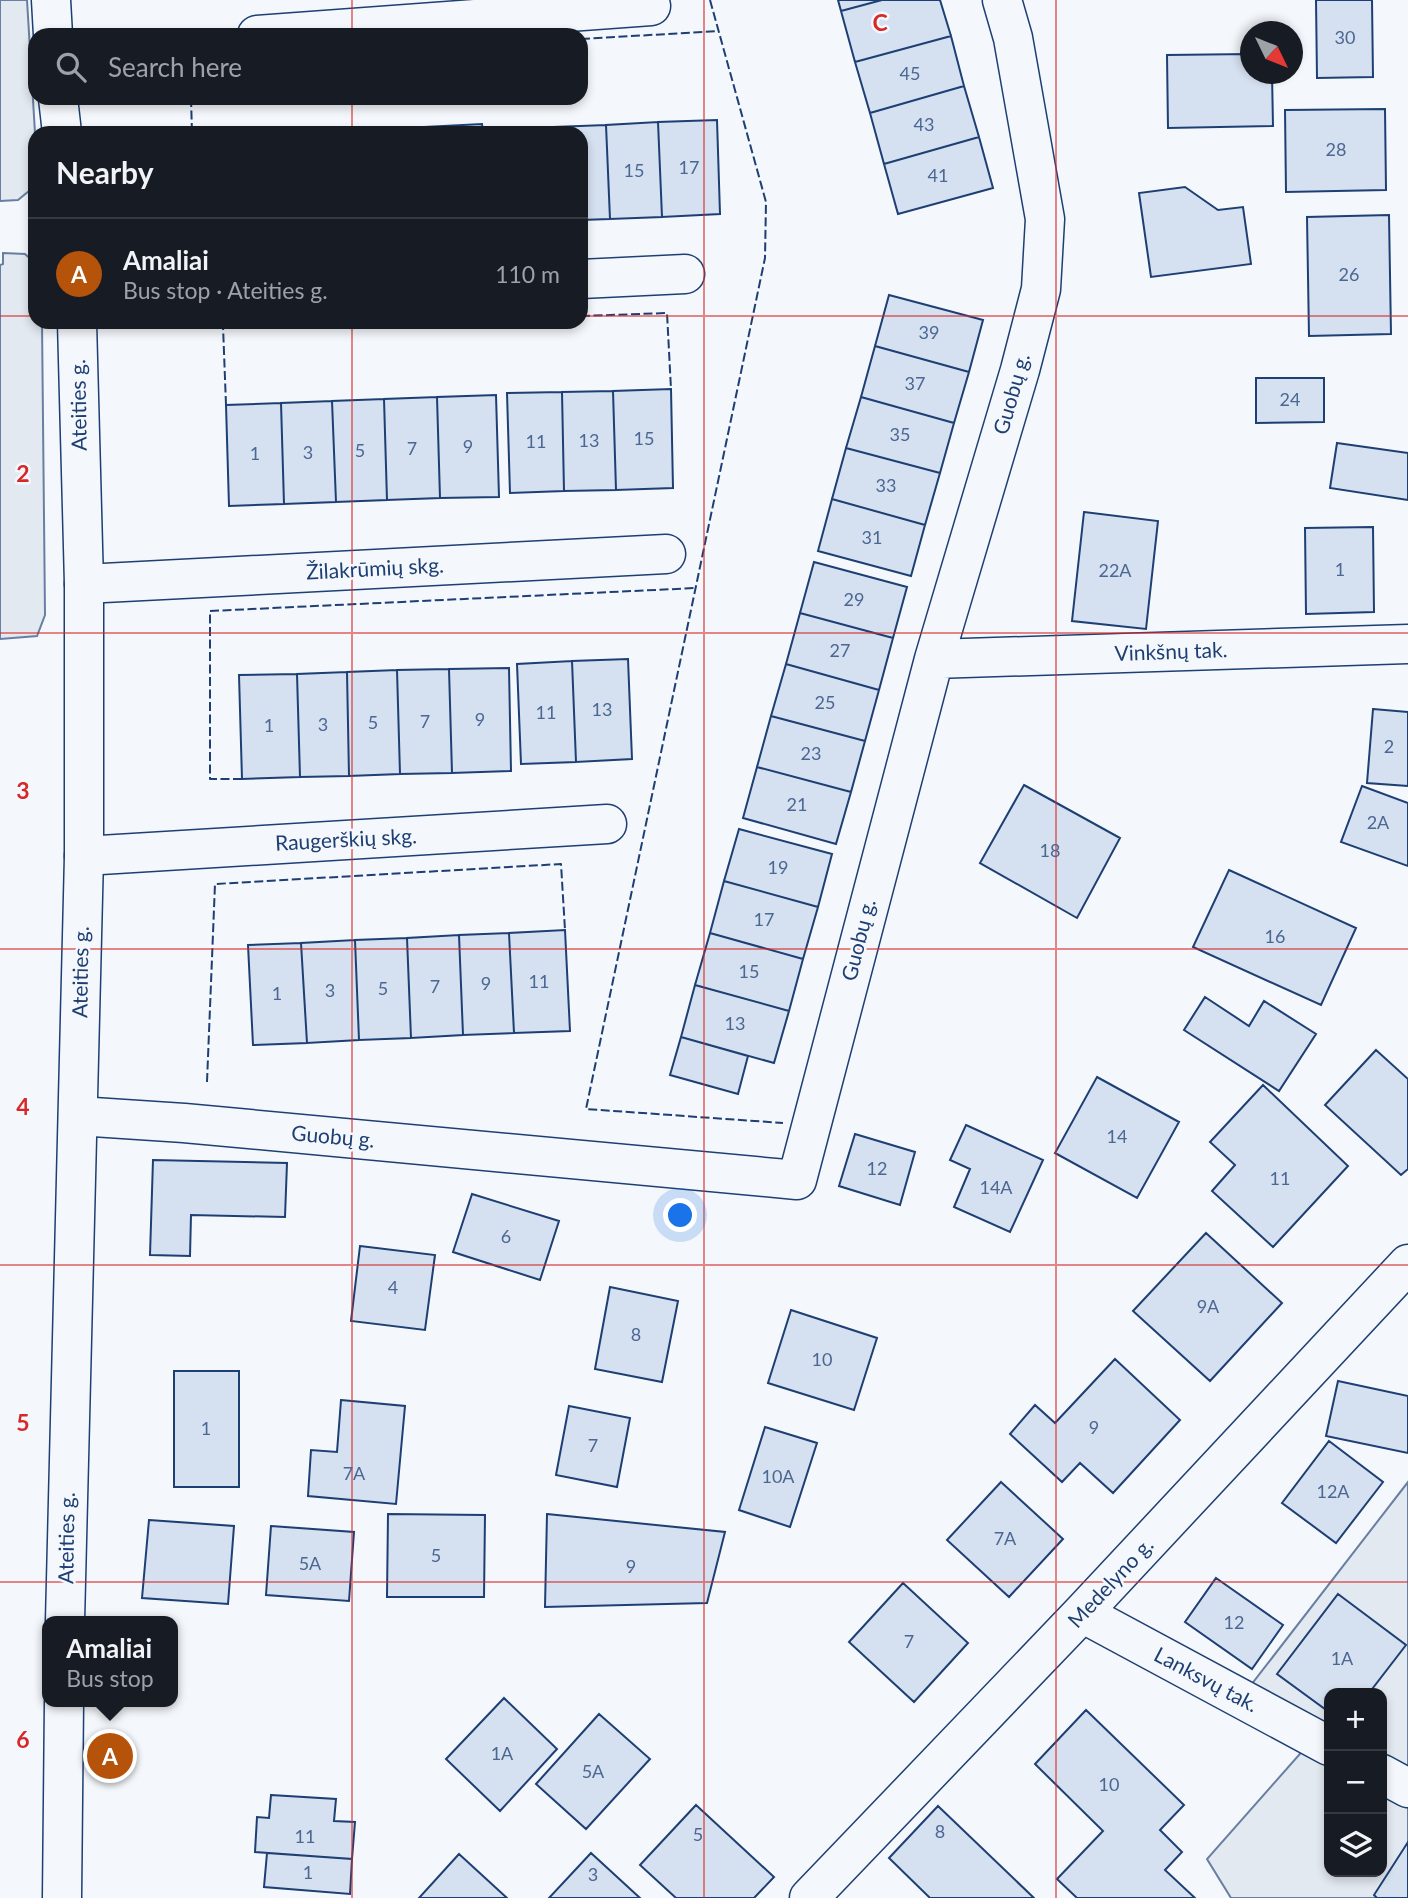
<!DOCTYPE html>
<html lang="en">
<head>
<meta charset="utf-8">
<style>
	:root { --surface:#171b24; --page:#20242c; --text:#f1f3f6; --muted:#9ea1a6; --line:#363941; --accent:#b45309 }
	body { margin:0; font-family:Lato,sans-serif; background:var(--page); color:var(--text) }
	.controls { position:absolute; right:21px; bottom:21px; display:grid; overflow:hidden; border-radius:14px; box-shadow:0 4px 10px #0003 }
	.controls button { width:63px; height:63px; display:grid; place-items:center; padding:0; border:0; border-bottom:2px solid var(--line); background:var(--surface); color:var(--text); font:35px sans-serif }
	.compass { position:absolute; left:1240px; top:21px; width:63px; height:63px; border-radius:50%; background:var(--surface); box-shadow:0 4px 10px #0003; rotate:133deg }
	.you { position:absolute; left:681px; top:1216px; width:24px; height:24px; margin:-18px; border:5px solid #fff; border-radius:50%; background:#1a73e8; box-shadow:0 0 0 10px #1a73e833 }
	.badge { display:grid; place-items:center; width:46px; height:46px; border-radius:50%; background:var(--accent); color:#fff; font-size:23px; font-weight:700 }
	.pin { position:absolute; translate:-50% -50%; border:4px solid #fff; box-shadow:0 2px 7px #0006 }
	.popup { position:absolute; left:42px; top:1616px; width:136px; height:91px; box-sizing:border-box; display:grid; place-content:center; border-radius:14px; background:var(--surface); filter:drop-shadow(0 2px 5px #0005); font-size:23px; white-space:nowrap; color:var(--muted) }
	.popup b { font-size:26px; color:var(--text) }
	.popup::after { content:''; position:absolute; left:50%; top:100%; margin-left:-14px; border:14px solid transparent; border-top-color:var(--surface) }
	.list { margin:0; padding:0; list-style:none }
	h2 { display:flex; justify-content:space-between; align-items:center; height:91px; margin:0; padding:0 28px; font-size:30px }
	h2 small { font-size:23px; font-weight:400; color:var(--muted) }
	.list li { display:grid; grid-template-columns:46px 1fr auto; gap:21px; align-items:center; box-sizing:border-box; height:112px; padding:0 28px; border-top:2px solid var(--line) }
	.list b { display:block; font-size:26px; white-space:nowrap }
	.list p { margin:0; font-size:23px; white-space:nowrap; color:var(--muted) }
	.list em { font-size:23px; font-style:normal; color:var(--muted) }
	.icon { flex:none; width:38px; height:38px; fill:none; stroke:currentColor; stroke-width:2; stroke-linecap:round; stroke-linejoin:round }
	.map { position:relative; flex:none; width:1408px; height:1898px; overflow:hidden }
	.search { position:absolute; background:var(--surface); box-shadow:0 4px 10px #0003; left:28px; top:28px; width:560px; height:77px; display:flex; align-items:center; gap:18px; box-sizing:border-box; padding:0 24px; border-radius:21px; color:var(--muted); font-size:26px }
	.panel { position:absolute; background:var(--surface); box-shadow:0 4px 10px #0003; left:28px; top:126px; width:560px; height:203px; border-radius:21px }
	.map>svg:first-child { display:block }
	.green { fill:#e3e9f0; stroke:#687fa3; stroke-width:2; fill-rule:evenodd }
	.building { fill:#d5e0f0; stroke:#1d3f73; stroke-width:2 }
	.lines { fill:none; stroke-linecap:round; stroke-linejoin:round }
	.minor-casing { stroke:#1d3f73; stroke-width:41 }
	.tertiary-casing { stroke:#1d3f73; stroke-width:41 }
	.minor { stroke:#f4f7fb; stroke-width:38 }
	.tertiary { stroke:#f4f7fb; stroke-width:38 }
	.fence { stroke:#1d3f73; stroke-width:2; stroke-dasharray:9 3.5; stroke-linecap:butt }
	.grid { fill:none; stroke:#d62828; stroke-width:2; stroke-opacity:0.55 }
	.labels { text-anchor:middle; stroke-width:5; stroke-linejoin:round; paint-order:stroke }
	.number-label { font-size:18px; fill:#4b6792 }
	.street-label { font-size:21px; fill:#1d3f73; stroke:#f4f7fb }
	.grid-label { font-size:23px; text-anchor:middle; font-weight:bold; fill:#d62828; stroke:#f4f7fb; stroke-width:5; stroke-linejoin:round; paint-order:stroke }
</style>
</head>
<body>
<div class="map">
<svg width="1408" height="1898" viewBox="0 0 1408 1898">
	<rect width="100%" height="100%" fill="#f4f7fb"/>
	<!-- green -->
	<path class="green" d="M0,0H27L35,133V186L18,200L0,201Z
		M3,253L25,254L35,263V322H42L45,615L37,636L0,639V265L3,264Z
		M1408,1482V1898H1231L1207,1859L1314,1738L1241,1698ZM1329,1693H1382V1872H1329Z"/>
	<!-- building -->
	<path class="building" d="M838,0H882L841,11Z
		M882,0H940L951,36L855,62L841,11Z
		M1316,0H1372L1373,77L1317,78Z
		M951,36L964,86L870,113L855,62Z
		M1250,54V74H1272L1273,126L1168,128L1167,55Z
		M964,86L979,137L884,164L870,113Z
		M1385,109L1386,190L1286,192L1285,110Z
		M717,120L720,214L662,217L658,122Z
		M658,122L662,217L610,219L606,125Z
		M482,124L483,133H425V127Z
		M606,125L610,219L581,220V133H554V127Z
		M425,127V133H373L372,129Z
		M554,127V133H499V128Z
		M372,129L373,133H322V131Z
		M979,137L993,188L898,214L884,164Z
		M1185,187L1218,210L1243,207L1251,264L1151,277L1139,193Z
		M1389,215L1391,334L1309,336L1307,217Z
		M889,295L983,320L969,372L875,346Z
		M875,346L969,372L954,423L861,397Z
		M1256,378H1324V422L1256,423Z
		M671,389L673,488L616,490L613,391Z
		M613,391L616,490L564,491L562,392Z
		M562,392L564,491L510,493L507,393Z
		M496,395L499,497L440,498L437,397Z
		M437,397L440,498L387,500L384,399Z
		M861,397L954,423L940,473L846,448Z
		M384,399L387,500L336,502L332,401Z
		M332,401L336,502L284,504L281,403Z
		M281,403L284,504L229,506L226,405Z
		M1337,443L1408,453V500L1330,488Z
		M846,448L940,473L925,525L832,499Z
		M832,499L925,525L911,576L818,551Z
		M1084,512L1158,521L1146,629L1072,621Z
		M1373,527L1374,612L1306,614L1305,528Z
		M814,562L907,587L893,638L800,613Z
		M800,613L893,638L879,690L786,664Z
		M628,659L632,759L576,762L572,661Z
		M572,661L576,762L521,764L517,664Z
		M786,664L879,690L865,741L771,716Z
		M509,668L511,771L452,773L449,669Z
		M449,669L452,773L400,774L397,670Z
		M397,670L400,774L349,776L347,672Z
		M347,672L349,776L300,777L297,674Z
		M297,674L300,777L242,779L239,675Z
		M1373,709L1408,712V786L1367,783Z
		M771,716L865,741L851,792L757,767Z
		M757,767L851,792L836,844L743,818Z
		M1024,785L1120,838L1077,918L980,863Z
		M1362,786L1408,803V866L1341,842Z
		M739,829L832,854L818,907L724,881Z
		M1229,870L1356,928L1321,1005L1193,947Z
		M724,881L818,907L803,959L710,933Z
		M565,930L570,1031L514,1033L509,933Z
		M509,933L514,1033L463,1035L459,935Z
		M710,933L803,959L789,1011L695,985Z
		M459,935L463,1035L411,1038L407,938Z
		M407,938L411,1038L359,1040L355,940Z
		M355,940L359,1040L307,1043L301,943Z
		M301,943L307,1043L253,1045L248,945Z
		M695,985L789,1011L774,1063L681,1037Z
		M1205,997L1249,1026L1264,1001L1316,1034L1279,1091L1184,1030Z
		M681,1037L748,1056L738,1094L670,1075Z
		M1376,1050L1408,1079V1169L1401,1175L1325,1105Z
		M1097,1077L1179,1122L1137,1198L1055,1153Z
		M1263,1085L1348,1166L1273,1247L1212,1191L1235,1165L1210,1142Z
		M966,1125L1043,1160L1010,1232L954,1207L970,1169L950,1160Z
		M855,1134L915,1152L900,1205L839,1186Z
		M153,1160L287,1163L285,1217L191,1215L190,1256L150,1255Z
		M472,1194L559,1221L540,1280L453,1252Z
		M1206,1233L1282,1303L1210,1381L1133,1311Z
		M360,1246L435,1255L425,1330L351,1321Z
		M610,1287L678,1301L662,1382L595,1369Z
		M791,1310L877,1338L854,1410L768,1383Z
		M1115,1359L1180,1420L1113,1493L1080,1463L1062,1482L1010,1434L1035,1405L1055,1423Z
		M174,1371H239V1487H174Z
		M1338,1381L1408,1396V1453L1326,1436Z
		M341,1400L405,1406L396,1504L308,1496L311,1450L337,1452Z
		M569,1406L630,1418L617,1487L556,1475Z
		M765,1427L817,1443L790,1527L739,1510Z
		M1329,1441L1383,1482L1336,1543L1282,1503Z
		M1001,1482L1063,1539L1009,1597L947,1540Z
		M388,1514L485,1515L484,1597H387Z
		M547,1514L725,1532L707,1603L545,1607Z
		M149,1520L234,1526L228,1604L142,1598Z
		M271,1526L354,1532L349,1601L266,1595Z
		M1216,1578L1283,1625L1252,1669L1185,1622Z
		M903,1583L968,1643L914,1702L849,1642Z
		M1338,1594L1406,1645L1369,1693H1329V1712L1277,1674Z
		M504,1698L557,1749L500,1811L446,1759Z
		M1086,1710L1184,1805L1160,1830L1182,1852L1165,1870L1195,1898H1077L1057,1879L1103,1831L1035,1764Z
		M599,1714L650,1759L586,1829L536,1784Z
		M271,1795L336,1799L334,1821L355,1822L352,1859L255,1852L257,1817L269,1818Z
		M696,1805L774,1877L754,1898H676L640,1865Z
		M938,1806L1034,1898H930L889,1858Z
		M1408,1842V1898H1377L1374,1895Z
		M267,1853L352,1859L350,1894L264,1887Z
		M591,1853L640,1898H549Z
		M459,1854L507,1898H419Z"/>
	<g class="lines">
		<!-- minor casing -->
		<g class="minor-casing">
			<path id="minor" d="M257,35L651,6
				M581,279L685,274
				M84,584L666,554
				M934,659L1408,644
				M84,856L607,824
				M78,1116L184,1123L797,1180L934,659L1020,370L1041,289L1045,219L1013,38L1002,0
				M1082,1613L1329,1746
				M1382,1774L1408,1788
				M809,1898L1082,1613L1408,1264"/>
		</g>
		<!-- tertiary casing -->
		<g class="tertiary-casing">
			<path id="tertiary" d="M51,0L53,35
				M58,98L62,133
				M65,1621L84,856V584L77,322
				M62,1898L64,1702"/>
		</g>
		<!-- minor -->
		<use href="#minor" class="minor"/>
		<!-- tertiary -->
		<use href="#tertiary" class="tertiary"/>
		<!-- fence -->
		<path class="fence" d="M710,0L766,202L765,258L586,1109L783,1123
			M581,39L719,31
			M191,98L192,133
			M581,316L667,313L671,389
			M226,405L223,326L365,322
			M242,779H210V611L696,588
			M207,1082L215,884L561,864L565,930"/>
	</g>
	<!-- grid -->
	<path class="grid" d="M352,0V35M704,0V1898M1056,0V1898M352,98V133M0,316H35M581,316H1408M352,322V1898M0,633H1408M0,949H1408M0,1265H1408M0,1582H1408"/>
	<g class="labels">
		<!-- number labels -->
		<g class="number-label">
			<text x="1345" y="44">30</text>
			<text x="910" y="80">45</text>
			<text x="924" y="131">43</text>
			<text x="1336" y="156">28</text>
			<text x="689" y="174">17</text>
			<text x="634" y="177">15</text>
			<text x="938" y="182">41</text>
			<text x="1349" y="281">26</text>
			<text x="929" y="339">39</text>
			<text x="915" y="390">37</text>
			<text x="1290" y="406">24</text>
			<text x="900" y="441">35</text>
			<text x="644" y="445">15</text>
			<text x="589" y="447">13</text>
			<text x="536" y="448">11</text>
			<text x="468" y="453">9</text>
			<text x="412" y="455">7</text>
			<text x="360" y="457">5</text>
			<text x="308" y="459">3</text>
			<text x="255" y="460">1</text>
			<text x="886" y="492">33</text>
			<text x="872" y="544">31</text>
			<text x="1340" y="576">1</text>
			<text x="1115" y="577">22A</text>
			<text x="854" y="606">29</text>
			<text x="840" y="657">27</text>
			<text x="825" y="709">25</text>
			<text x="602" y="716">13</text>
			<text x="546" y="719">11</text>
			<text x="480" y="726">9</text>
			<text x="425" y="728">7</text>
			<text x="373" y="729">5</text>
			<text x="323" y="731">3</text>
			<text x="269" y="732">1</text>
			<text x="1389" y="753">2</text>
			<text x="811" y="760">23</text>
			<text x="797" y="811">21</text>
			<text x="1378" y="829">2A</text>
			<text x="1050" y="857">18</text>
			<text x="778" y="874">19</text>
			<text x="764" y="926">17</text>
			<text x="1275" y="943">16</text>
			<text x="749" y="978">15</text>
			<text x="539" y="988">11</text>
			<text x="486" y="990">9</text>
			<text x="435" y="993">7</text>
			<text x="383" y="995">5</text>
			<text x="330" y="997">3</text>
			<text x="277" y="1000">1</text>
			<text x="735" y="1030">13</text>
			<text x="1117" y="1143">14</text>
			<text x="877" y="1175">12</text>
			<text x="1280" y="1185">11</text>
			<text x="996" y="1194">14A</text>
			<text x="506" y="1243">6</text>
			<text x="393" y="1294">4</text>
			<text x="1208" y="1313">9A</text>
			<text x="636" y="1341">8</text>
			<text x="822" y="1366">10</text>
			<text x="1094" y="1434">9</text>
			<text x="206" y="1435">1</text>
			<text x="593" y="1452">7</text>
			<text x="354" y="1480">7A</text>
			<text x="778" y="1483">10A</text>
			<text x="1333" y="1498">12A</text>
			<text x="1005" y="1545">7A</text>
			<text x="436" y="1562">5</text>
			<text x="310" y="1570">5A</text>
			<text x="631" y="1573">9</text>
			<text x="1234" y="1629">12</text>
			<text x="909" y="1648">7</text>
			<text x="1342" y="1665">1A</text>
			<text x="502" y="1760">1A</text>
			<text x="593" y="1778">5A</text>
			<text x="1109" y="1791">10</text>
			<text x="940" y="1838">8</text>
			<text x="698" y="1841">5</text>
			<text x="305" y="1843">11</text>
			<text x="308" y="1879">1</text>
			<text x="593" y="1881">3</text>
		</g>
		<!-- street labels -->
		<g class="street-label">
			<text transform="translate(1012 394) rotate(-74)" y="7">Guobų g.</text>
			<text transform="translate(79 405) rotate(-91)" y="7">Ateities g.</text>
			<text transform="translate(375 569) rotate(-3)" y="7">Žilakrūmių skg.</text>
			<text transform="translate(1171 652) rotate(-2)" y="7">Vinkšnų tak.</text>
			<text transform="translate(346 840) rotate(-3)" y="7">Raugerškių skg.</text>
			<text transform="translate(859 940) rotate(-76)" y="7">Guobų g.</text>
			<text transform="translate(81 972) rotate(-89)" y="7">Ateities g.</text>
			<text transform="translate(333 1137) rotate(5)" y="7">Guobų g.</text>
			<text transform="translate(67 1538) rotate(-89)" y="7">Ateities g.</text>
			<text transform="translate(1111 1583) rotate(-47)" y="7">Medelyno g.</text>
			<text transform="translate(1206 1680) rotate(28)" y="7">Lanksvų tak.</text>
		</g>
	</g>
	<g class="grid-label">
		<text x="880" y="31">C</text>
		<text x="23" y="482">2</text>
		<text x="23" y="799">3</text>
		<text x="23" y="1115">4</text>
		<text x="23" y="1431">5</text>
		<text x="23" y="1748">6</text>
	</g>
</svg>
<div class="controls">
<button>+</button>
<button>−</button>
<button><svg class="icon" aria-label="layers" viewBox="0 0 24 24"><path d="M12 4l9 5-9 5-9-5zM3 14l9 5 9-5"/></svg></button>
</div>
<svg class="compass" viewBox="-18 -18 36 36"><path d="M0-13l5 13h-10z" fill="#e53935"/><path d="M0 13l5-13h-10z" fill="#9ea1a6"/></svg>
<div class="you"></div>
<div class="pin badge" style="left:110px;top:1756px">A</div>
<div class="popup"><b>Amaliai</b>Bus stop</div>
<div class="search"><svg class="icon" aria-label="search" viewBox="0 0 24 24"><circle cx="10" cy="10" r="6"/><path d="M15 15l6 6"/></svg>Search here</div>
<section class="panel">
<h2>Nearby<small></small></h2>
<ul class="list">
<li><span class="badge">A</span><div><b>Amaliai</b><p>Bus stop · Ateities g.</p></div><em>110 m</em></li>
</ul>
</section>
</div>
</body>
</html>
